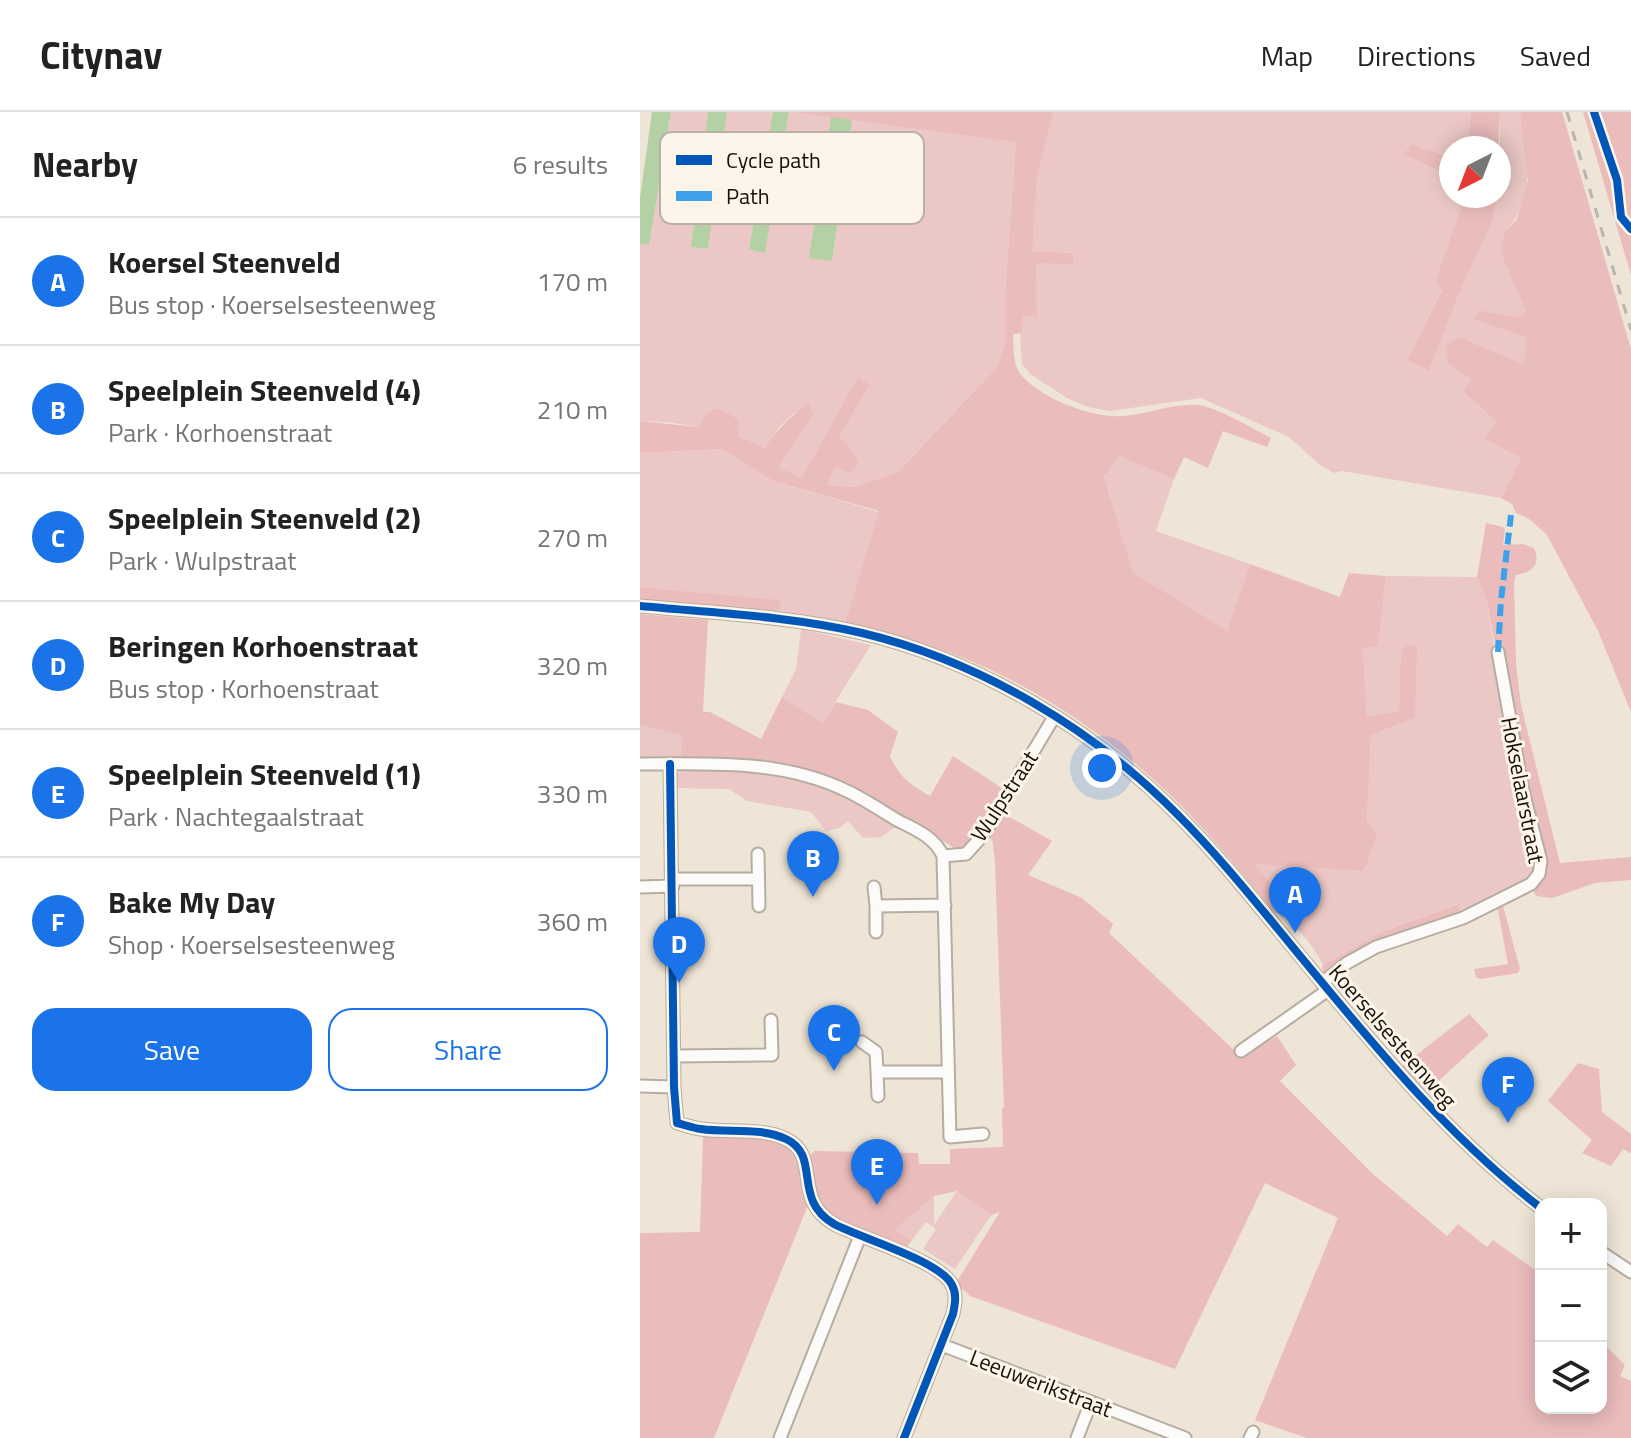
<!DOCTYPE html>
<html lang="en">
<head>
<meta charset="utf-8">
<style>
	:root { --surface:#fff; --page:#f6f6f6; --text:#222; --muted:#767676; --line:#e0e0e0; --accent:#1a73e8 }
	body { margin:0; font-family:"Titillium Web",sans-serif; background:var(--page); color:var(--text) }
	.controls { position:absolute; right:24px; bottom:24px; display:grid; overflow:hidden; border-radius:16px; box-shadow:0 4px 20px #0003 }
	.controls button { width:72px; height:72px; display:grid; place-items:center; padding:0; border:0; border-bottom:2px solid var(--line); background:var(--surface); color:var(--text); font:40px sans-serif }
	.compass { position:absolute; left:799px; top:24px; width:72px; height:72px; border-radius:50%; background:var(--surface); box-shadow:0 4px 20px #0003; rotate:222deg }
	.you { position:absolute; left:462px; top:656px; width:28px; height:28px; margin:-20px; border:6px solid #fff; border-radius:50%; background:#1a73e8; box-shadow:0 0 0 12px #1a73e833 }
	.badge { display:grid; place-items:center; width:52px; height:52px; border-radius:50%; background:var(--accent); color:#fff; font-size:26px; font-weight:700 }
	.pin { position:absolute; translate:-50% -66px; filter:drop-shadow(0 2px 4px #0008) }
	.pin::after { content:''; position:absolute; top:42px; width:28px; height:24px; background:inherit; clip-path:polygon(0 0,100% 0,50% 100%) }
	.list { margin:0; padding:0; list-style:none }
	h2 { display:flex; justify-content:space-between; align-items:center; height:104px; margin:0; padding:0 32px; font-size:34px }
	h2 small { font-size:26px; font-weight:400; color:var(--muted) }
	.list li { display:grid; grid-template-columns:52px 1fr auto; gap:24px; align-items:center; box-sizing:border-box; height:128px; padding:0 32px; border-top:2px solid var(--line) }
	.list b { display:block; font-size:30px; white-space:nowrap }
	.list p { margin:0; font-size:26px; white-space:nowrap; color:var(--muted) }
	.list em { font-size:26px; font-style:normal; color:var(--muted) }
	.actions { display:flex; gap:16px; padding:24px 32px }
	.actions a { flex:1; padding:18px 0; border:2px solid var(--accent); border-radius:24px; text-align:center; font-size:28px; color:var(--accent) }
	.actions .main { background:var(--accent); color:#fff }
	.icon { flex:none; width:44px; height:44px; fill:none; stroke:currentColor; stroke-width:2; stroke-linecap:round; stroke-linejoin:round }
	.map { position:relative; flex:none; width:991px; height:1326px; overflow:hidden }
	header { display:flex; align-items:center; gap:48px; box-sizing:border-box; height:112px; padding:0 40px; background:var(--surface); border-bottom:2px solid var(--line) }
	header strong { font-size:38px }
	nav { display:flex; gap:44px; margin-inline-start:auto; font-size:28px }
	main { display:flex }
	aside { flex:1; background:var(--surface) }
	.map>svg:first-child { display:block }
	.green { fill:#ebc8c6 }
	.forest { fill:#ebbcbc }
	.water { fill:#b3d1a4 }
	.lines { fill:none; stroke-linecap:round; stroke-linejoin:round }
	.minor-casing { stroke:#b5ada2; stroke-width:15 }
	.minor { stroke:#fcfbf9; stroke-width:11 }
	.rail { stroke:#b8b5b2; stroke-width:3; stroke-dasharray:10 10; stroke-linecap:butt }
	.quiet { stroke:#3da1e9; stroke-width:6; stroke-dasharray:12 6; stroke-linecap:butt }
	.cycleway-casing { stroke:#fdf5ea; stroke-width:13 }
	.cycleway { stroke:#0057b8; stroke-width:8 }
	.labels { text-anchor:middle; stroke-width:6; stroke-linejoin:round; paint-order:stroke }
	.street-label { font-size:22px; fill:#181108; stroke:#fdf5ea }
	.key { fill:#fdf5ea; stroke:#b8b1a6; stroke-width:2 }
	.key-label { font-size:22px; fill:#181108 }
</style>
</head>
<body>
<header>
<strong>Citynav</strong>
<nav><a>Map</a><a>Directions</a><a>Saved</a></nav>
</header>
<main>
<aside>
<h2>Nearby<small>6 results</small></h2>
<ul class="list">
<li><span class="badge">A</span><div><b>Koersel Steenveld</b><p>Bus stop · Koerselsesteenweg</p></div><em>170 m</em></li>
<li><span class="badge">B</span><div><b>Speelplein Steenveld (4)</b><p>Park · Korhoenstraat</p></div><em>210 m</em></li>
<li><span class="badge">C</span><div><b>Speelplein Steenveld (2)</b><p>Park · Wulpstraat</p></div><em>270 m</em></li>
<li><span class="badge">D</span><div><b>Beringen Korhoenstraat</b><p>Bus stop · Korhoenstraat</p></div><em>320 m</em></li>
<li><span class="badge">E</span><div><b>Speelplein Steenveld (1)</b><p>Park · Nachtegaalstraat</p></div><em>330 m</em></li>
<li><span class="badge">F</span><div><b>Bake My Day</b><p>Shop · Koerselsesteenweg</p></div><em>360 m</em></li>
</ul>
<div class="actions"><a class="main">Save</a><a>Share</a></div>
</aside>
<div class="map">
<svg width="991" height="1326" viewBox="0 0 991 1326">
	<rect width="100%" height="100%" fill="#eee5d6"/>
	<!-- green -->
	<path class="green" d="M31,0H68L51,135L67,137L87,0H133L109,137L125,140L149,0L191,5L170,145L192,149L212,8L376,29L365,181V232L358,254L258,360L215,375L186,373L195,353L212,338L199,324L228,273L218,266L162,367L138,355L173,304L155,300L139,315L126,336C86,319 43,309 0,309V132L9,133Z
		M413,0H831L828,36H811V46L772,32L763,42L811,65V84H825L795,170L802,177L767,248L789,259L818,184L853,108L856,84H859L860,0H880C888,42 897,87 864,121L886,199L878,205L838,198L835,206L887,225L884,254L822,226L808,251L831,268L823,279L856,310L844,327L881,346L861,386L702,359L694,361L680,353L649,325L561,286L470,299L448,295L427,286L390,262L382,252L380,221L383,204H397L395,151H434L433,141L391,139L397,66Z
		M82,337L133,369L239,400L205,511L139,499V488L0,475V341Z
		M479,344L534,367L516,419L610,452L587,518L493,462L464,363Z
		M746,464L837,465L847,490L864,594L897,749L894,760L888,769L820,803L818,792L741,820L683,853C671,830 656,811 633,799L647,790L614,751L725,759L731,623L775,606L763,536L760,552L759,599L727,605L723,535L738,534Z
		M161,517L231,533L182,611L142,585L156,557Z
		M0,613L43,623L41,645L0,646Z
		M45,657C100,659 152,661 204,683C222,690 240,703 258,713L241,725L223,726L208,709L200,716L186,719L171,700L107,689L89,677L36,676L35,663Z
		M317,1079L351,1103L315,1157L283,1137L296,1117L286,1110L272,1128L253,1118L294,1084V1113Z"/>
	<!-- forest -->
	<path class="forest" d="M151,0H413L397,66L392,139L433,141L434,152L396,151L397,205L383,204L381,221L373,222C374,235 372,253 382,264C402,287 454,307 484,304C508,302 533,291 558,293C579,296 612,316 631,326L627,335L583,319L568,356L544,345L534,367L479,344L464,364L493,461L587,518L610,452L700,485L709,461L746,464L738,534L723,536L727,605L759,599L760,552L763,536L770,532L777,535L775,606L731,623L727,709L737,722L724,759L615,752L647,790L633,799C608,769 584,739 557,710C497,646 421,589 340,553C297,534 251,523 205,511L239,399L133,369L82,337L0,341V309L59,315C71,290 78,295 99,308L98,324L125,336C138,317 150,303 169,292L173,304L138,355L162,366L218,265L229,273L199,324L212,338L218,352L210,361L195,354L187,373L215,375L258,360L358,254L365,232V181L376,30Z
		M831,0H860L858,36H828Z
		M880,0H922L991,237V600L958,519L907,423L889,407L876,401L872,392L861,386L881,346L844,327L856,310L823,279L831,268L808,251L806,235L811,229L822,226L884,253L886,225L834,207L838,198L878,205L886,199L861,141L864,121L877,107L888,68Z
		M943,0H991V163Z
		M772,32L811,46V65L763,42Z
		M825,84H856L853,108L818,184L789,259L767,248L802,178L795,170Z
		M846,411L863,415L865,418L863,433L883,432L894,436C901,452 893,460 876,463L874,470L876,552L881,593L920,751L991,745V768L955,771L912,786L896,784L892,776L900,769L847,490L837,465Z
		M0,475L140,488L139,499L0,487Z
		M0,502L68,508L63,600H70L121,627L142,585L182,611L196,590L228,598L258,620L250,644C259,665 271,673 290,684L313,644L365,678C353,696 340,734 316,737L248,695L167,659L125,649L41,645L42,623L0,613Z
		M361,700L412,729L388,763L442,786L473,812L469,821L593,937L603,944L637,924L656,953L640,969L733,1062L807,1124L818,1112L847,1135L853,1128L901,1162V1296H961V1229L985,1253L980,1264L991,1269V1326H667L615,1308L698,1106L625,1071L535,1257L330,1184L316,1171L360,1100L351,1103L317,1079L294,1084L254,1118L272,1128L264,1139L187,1103L174,1086L167,1046L175,1039L278,1041L279,1052H310V1037L363,1035L362,996H364L355,752L353,731L349,722Z
		M862,790L880,857L878,861L840,867L836,865L834,857L868,852L857,793Z
		M819,792L820,803C773,814 725,829 688,862H685L682,857L683,853L741,820Z
		M829,902L849,923L784,982L761,955Z
		M938,951L959,957L962,1000L991,1022V1041L983,1037L971,1054L942,1041L952,1028L908,989Z
		M63,1025L132,1026L143,1029L156,1040L168,1093L74,1326H0V1121L60,1120Z"/>
	<!-- water -->
	<path class="water" d="M12,0H31L9,133L0,132V86Z
		M68,0H87L68,137L51,135Z
		M133,0H149L125,141L109,137Z
		M191,5L212,8L192,149L169,146Z"/>
	<g class="lines">
		<!-- minor casing -->
		<g class="minor-casing">
			<path id="minor" d="M0,494C74,501 149,504 222,521C339,549 452,616 537,702C580,745 618,793 656,839C732,931 806,1023 901,1096
				M0,652C70,652 142,647 207,679C224,687 239,697 255,707C274,717 294,724 303,744
				M30,652L34,975L37,1011C45,1013 53,1016 61,1017C88,1021 121,1015 146,1027C182,1044 151,1087 194,1112C220,1126 301,1149 312,1173C317,1182 315,1192 313,1202L264,1326
				M118,742L119,794
				M32,767H118
				M0,775L33,774
				M234,775L236,794
				M236,820V794L305,793
				M682,871L707,851L736,835L823,806L891,772L899,762L901,749L883,679L858,540
				M222,930L236,940L237,960
				M601,939L688,878
				M35,944L132,943L131,908
				M0,974L34,975
				M238,984L237,960H308
				M343,1022L310,1025L303,744L326,742L344,722L414,605
				M961,1140L991,1160
				M302,1233L545,1326
				M140,1326L220,1124
				M437,1326L451,1290
				M610,1326L613,1320"/>
		</g>
		<!-- minor -->
		<use href="#minor" class="minor"/>
		<!-- rail -->
		<path class="rail" d="M927,0L991,218"/>
		<!-- quiet -->
		<path class="quiet" d="M858,540L861,488L871,403"/>
		<!-- cycleway casing -->
		<g class="cycleway-casing">
			<path id="cycleway" d="M954,0L977,68L981,105L991,117
				M0,494C74,501 149,504 222,521C339,549 452,616 537,702C580,745 618,793 656,839C732,931 806,1023 901,1096
				M30,652L34,975L37,1011C45,1013 53,1016 61,1017C88,1021 121,1015 146,1027C182,1044 151,1087 194,1112C220,1126 301,1149 312,1173C317,1182 315,1192 313,1202L264,1326"/>
		</g>
		<!-- cycleway -->
		<use href="#cycleway" class="cycleway"/>
	</g>
	<g class="labels">
		<!-- street labels -->
		<g class="street-label">
			<text transform="translate(883 678) rotate(79)" y="8">Hokselaarstraat</text>
			<text transform="translate(364 684) rotate(-57)" y="8">Wulpstraat</text>
			<text transform="translate(753 924) rotate(49)" y="8">Koerselsesteenweg</text>
			<text transform="translate(401 1271) rotate(21)" y="8">Leeuwerikstraat</text>
		</g>
	</g>
	<!-- legend -->
	<rect x="20" y="20" width="264" height="92" rx="12" class="key"/>
	<rect x="36" y="43" width="36" height="10" fill="#0057b8"/>
	<rect x="36" y="79" width="36" height="10" fill="#3da1e9"/>
	<g class="key-label">
		<text x="86" y="56">Cycle path</text>
		<text x="86" y="92">Path</text>
	</g>
</svg>
<div class="controls">
<button>+</button>
<button>−</button>
<button><svg class="icon" aria-label="layers" viewBox="0 0 24 24"><path d="M12 4l9 5-9 5-9-5zM3 14l9 5 9-5"/></svg></button>
</div>
<svg class="compass" viewBox="-18 -18 36 36"><path d="M0-13l5 13h-10z" fill="#e53935"/><path d="M0 13l5-13h-10z" fill="#767676"/></svg>
<div class="you"></div>
<div class="pin badge" style="left:655px;top:821px">A</div>
<div class="pin badge" style="left:173px;top:785px">B</div>
<div class="pin badge" style="left:194px;top:959px">C</div>
<div class="pin badge" style="left:39px;top:871px">D</div>
<div class="pin badge" style="left:237px;top:1093px">E</div>
<div class="pin badge" style="left:868px;top:1011px">F</div>
</div>
</main>
</body>
</html>
